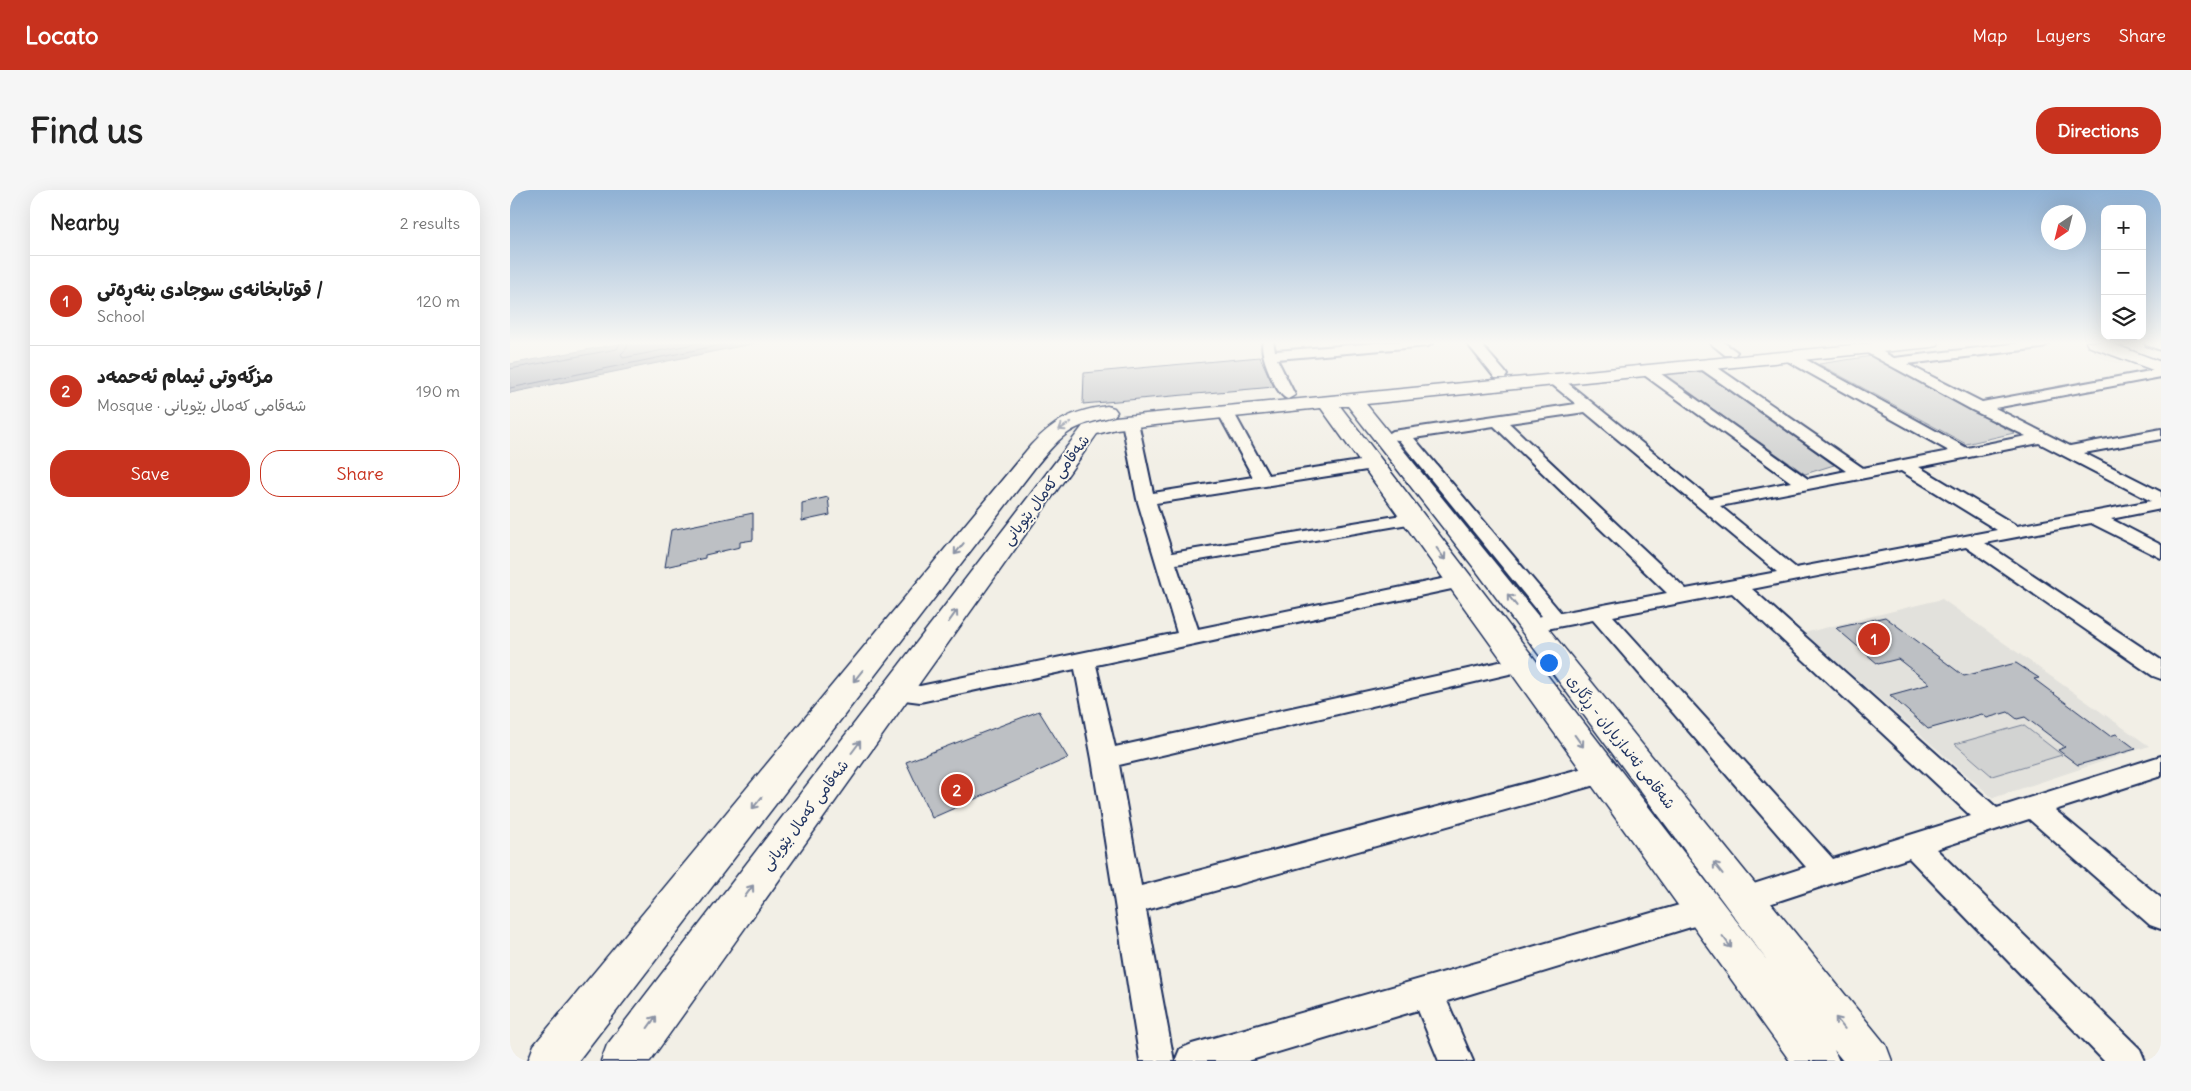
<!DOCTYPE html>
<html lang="en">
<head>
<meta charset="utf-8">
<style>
	:root { --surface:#fff; --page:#f6f6f6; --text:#222; --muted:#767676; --line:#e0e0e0; --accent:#c8321e }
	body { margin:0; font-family:Delius,"Playpen Sans Arabic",sans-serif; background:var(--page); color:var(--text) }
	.controls { position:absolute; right:15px; top:15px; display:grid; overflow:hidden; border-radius:10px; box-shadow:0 5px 20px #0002 }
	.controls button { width:45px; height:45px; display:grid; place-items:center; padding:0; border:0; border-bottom:1px solid var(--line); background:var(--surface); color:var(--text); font:25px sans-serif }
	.compass { position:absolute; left:1531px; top:15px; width:45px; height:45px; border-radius:50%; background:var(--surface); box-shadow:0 5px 20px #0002; rotate:215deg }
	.you { position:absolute; left:1038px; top:472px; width:18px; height:18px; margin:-12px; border:4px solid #fff; border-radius:50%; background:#1a73e8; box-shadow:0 0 0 8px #1a73e833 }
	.badge { display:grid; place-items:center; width:32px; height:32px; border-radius:50%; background:var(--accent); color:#fff; font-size:16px; font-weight:700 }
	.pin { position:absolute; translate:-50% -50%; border:2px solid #fff; box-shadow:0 1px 5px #0006 }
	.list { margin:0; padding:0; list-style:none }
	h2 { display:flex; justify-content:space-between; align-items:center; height:65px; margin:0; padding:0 20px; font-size:21px }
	h2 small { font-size:16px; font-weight:400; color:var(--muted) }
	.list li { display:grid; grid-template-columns:32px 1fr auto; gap:15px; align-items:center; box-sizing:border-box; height:90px; padding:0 20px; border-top:1px solid var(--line) }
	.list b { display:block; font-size:19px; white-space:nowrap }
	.list p { margin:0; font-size:16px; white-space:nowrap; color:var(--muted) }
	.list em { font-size:16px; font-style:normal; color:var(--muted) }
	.actions { display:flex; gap:10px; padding:15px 20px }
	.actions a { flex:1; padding:11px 0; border:1px solid var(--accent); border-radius:20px; text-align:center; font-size:18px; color:var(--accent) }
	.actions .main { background:var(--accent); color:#fff }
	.icon { flex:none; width:28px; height:28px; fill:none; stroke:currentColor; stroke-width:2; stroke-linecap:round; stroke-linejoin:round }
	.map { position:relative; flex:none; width:1651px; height:871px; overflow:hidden; border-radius:20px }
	header { display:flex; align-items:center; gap:30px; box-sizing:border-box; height:70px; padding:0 25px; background:var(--accent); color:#fff }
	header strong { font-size:24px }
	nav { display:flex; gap:28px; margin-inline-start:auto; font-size:18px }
	.intro { display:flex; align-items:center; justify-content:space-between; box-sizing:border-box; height:120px; padding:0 30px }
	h1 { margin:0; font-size:35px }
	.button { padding:12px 22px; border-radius:20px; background:var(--accent); color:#fff; font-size:18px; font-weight:700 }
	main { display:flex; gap:30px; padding:0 30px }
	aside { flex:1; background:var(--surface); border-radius:20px; box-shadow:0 5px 20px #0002 }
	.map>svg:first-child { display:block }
	.built { fill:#e2e1dc }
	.green { fill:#d2d3d2; stroke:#768198 }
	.water { fill:#a9adb7; stroke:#707b93 }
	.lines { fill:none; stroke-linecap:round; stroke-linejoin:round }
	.shore { stroke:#546182; stroke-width:1 }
	.building { fill:#bdc0c4; stroke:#1b2f5e }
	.street-casing { stroke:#1b2f5e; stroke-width:4 }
	.secondary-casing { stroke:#1b2f5e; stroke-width:3 }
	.primary-casing { stroke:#1b2f5e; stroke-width:3 }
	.street { fill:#fbf7ec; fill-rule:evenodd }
	.secondary { fill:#fbf7ec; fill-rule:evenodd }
	.primary { fill:#fbf7ec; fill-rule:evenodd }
	.oneway { stroke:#8b93a5 }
	.labels { text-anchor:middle; stroke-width:4; stroke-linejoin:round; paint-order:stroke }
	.street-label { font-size:15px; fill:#1b2f5e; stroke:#fbf7ec }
</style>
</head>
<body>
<header>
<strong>Locato</strong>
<nav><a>Map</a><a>Layers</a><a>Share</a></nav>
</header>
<div class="intro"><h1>Find us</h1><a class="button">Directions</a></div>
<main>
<aside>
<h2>Nearby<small>2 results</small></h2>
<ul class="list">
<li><span class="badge">1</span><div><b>قوتابخانەی سوجادی بنەڕەتی /</b><p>School</p></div><em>120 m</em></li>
<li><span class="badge">2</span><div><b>مزگەوتی ئیمام ئەحمەد</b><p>Mosque · شەقامی کەمال بێویانی</p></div><em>190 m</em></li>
</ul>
<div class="actions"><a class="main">Save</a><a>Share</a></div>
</aside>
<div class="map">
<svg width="1651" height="871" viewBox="0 0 1651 871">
	<rect width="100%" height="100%" fill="#f2efe6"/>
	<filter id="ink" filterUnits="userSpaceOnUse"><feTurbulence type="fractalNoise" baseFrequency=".02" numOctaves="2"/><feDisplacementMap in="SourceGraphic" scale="10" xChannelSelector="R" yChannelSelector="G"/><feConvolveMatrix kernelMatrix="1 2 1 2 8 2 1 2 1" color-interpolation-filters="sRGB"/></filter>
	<g filter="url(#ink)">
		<!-- built -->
		<path class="built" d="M1432,409L1639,556L1483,608L1294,443Z"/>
		<!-- green -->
		<path class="green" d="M1362,166L1504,243L1456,254L1309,174Z
			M1193,182L1324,275L1295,284L1153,184Z
			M1513,535L1552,565L1482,586L1445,554Z"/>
		<!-- water -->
		<path class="water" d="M118,152H251L0,203V174Z"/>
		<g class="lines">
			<!-- shore -->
			<path class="shore" d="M118,152L117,158L111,164L113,168L194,152
				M0,179L107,159L111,152
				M0,198L225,152"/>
		</g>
		<!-- building -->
		<path class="building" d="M750,167L764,197L573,214L574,183Z
			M318,307L320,325L292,331V313Z
			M243,323V350L230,352V357L195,365V368L155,377L161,340Z
			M1375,427L1454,486L1506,473L1529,488L1524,489L1600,546L1606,544L1626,559L1568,575L1548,560L1555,557L1515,527L1507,529L1498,522L1477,528L1472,524L1418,539L1380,505L1420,494L1388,469L1368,474L1326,438Z
			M529,521L558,568L422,628L396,572Z"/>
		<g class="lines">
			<!-- street casing -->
			<g class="street-casing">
				<path id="street" d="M753,152H763L765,161L879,152H924L918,156L767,169L785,205L778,209C767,207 748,162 753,152Z
					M956,152H969L995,182L997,185L995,188H985Z
					M1199,152H1213L1227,162L1225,165H1215Z
					M1519,152H1536L1538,154L1531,158L1397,174L1472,212L1651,179V187L1485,218L1560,256L1651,239V249L1574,263L1651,302V319L1601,329L1651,355V368L1581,333L1475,353L1651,470V489L1643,486L1456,357L1242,399L1487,618L1651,566V586L1545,620L1651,708V739L1640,735L1519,629L1426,659L1630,859L1635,871H1594L1399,668L1232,723L1222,719L1217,710L1222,701L1296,677L1083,430L1021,442L1013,440L1010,435L1013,430L1032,426L889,250L877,249L875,246L883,241L1066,214L1039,192L1037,189L1039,186H1049L1200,308L1281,292L1130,182L1128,179L1130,176H1140L1298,289L1336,281L1188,177L1186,174L1188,171H1198L1353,278L1439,261L1274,169L1272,166L1274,163H1284L1457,258L1516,246L1462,220L1348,158L1350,155H1360L1384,168ZM1075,222L1267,382L1176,399L999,233ZM984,236L1157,403L1051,423L904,248ZM1529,253L1641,311L1507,336L1409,277ZM1391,281L1487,340L1286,378L1210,316ZM1222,403L1461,626L1323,669L1103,426Z
					M1635,152H1651V160L1636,155Z
					M716,218L724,223L758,285L863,269L869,270L871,274L869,278L863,279L646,313L662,363L904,323L910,324L913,328L910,332L904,333L666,374L688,439L951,385L958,387L961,391L958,395L951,397L586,475L605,557L1012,467L1020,469L1023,474L1020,479L1012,481L609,575L631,696L1092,573L1101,576L1105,583L1101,590L1092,593L636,720L664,871H630L582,569L565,479L410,512L379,508L375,502L379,496L387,494L410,496L667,443L627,309L612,232L620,227L628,232L643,303L743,287L708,223Z
					M1194,708L1204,712L1209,721L1204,730L937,811L963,871H929L908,820L738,871H665L670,859L682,854Z"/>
			</g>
			<!-- secondary casing -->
			<g class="secondary-casing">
				<path id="secondary" d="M1374,152H1429L1427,156L1421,157L856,214L1376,855L1382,871H1333L1324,860L1329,871H1280L811,218L606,239L587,244L140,871H91L97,855L573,236L605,227ZM830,216H838L965,379L1258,772Z
					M597,216L604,218L607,222L604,226C560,237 555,241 526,276L68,871H18L24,855L521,255C545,230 562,221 597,216Z"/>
			</g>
			<!-- primary casing -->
			<g class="primary-casing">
				<path id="primary" d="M1576,152H1598L1651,172V183L1578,156Z"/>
			</g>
			<!-- street -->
			<use href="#street" class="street"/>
			<!-- secondary -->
			<use href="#secondary" class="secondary"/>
			<!-- primary -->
			<use href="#primary" class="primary"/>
		</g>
		<!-- one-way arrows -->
		<defs><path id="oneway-shaft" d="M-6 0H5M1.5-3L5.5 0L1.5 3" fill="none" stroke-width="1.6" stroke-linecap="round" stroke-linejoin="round" transform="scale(1.25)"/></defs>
		<g class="oneway">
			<use href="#oneway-shaft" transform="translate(555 236) rotate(147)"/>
			<use href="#oneway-shaft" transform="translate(449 359) rotate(129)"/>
			<use href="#oneway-shaft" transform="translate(931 364) rotate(54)"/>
			<use href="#oneway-shaft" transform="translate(1002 410) rotate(-128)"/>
			<use href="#oneway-shaft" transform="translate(443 426) rotate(-54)"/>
			<use href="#oneway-shaft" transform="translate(348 486) rotate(129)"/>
			<use href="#oneway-shaft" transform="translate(1069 551) rotate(54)"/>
			<use href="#oneway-shaft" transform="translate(346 557) rotate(-53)"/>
			<use href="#oneway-shaft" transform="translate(247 613) rotate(129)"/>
			<use href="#oneway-shaft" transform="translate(1208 678) rotate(-128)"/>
			<use href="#oneway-shaft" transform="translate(239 701) rotate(-54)"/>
			<use href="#oneway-shaft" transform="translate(1217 752) rotate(53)"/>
			<use href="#oneway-shaft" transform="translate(142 832) rotate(-54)"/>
			<use href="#oneway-shaft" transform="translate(1330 833) rotate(-129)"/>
		</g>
	</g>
	<!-- sky -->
	<linearGradient id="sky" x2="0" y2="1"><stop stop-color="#8fb1d4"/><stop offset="0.56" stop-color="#f9f8f4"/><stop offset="1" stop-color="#f9f8f4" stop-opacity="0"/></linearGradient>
	<rect width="1651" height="273" fill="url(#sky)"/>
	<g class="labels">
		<!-- street labels -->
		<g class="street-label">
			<text transform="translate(536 300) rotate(-53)" y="5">شەقامی کەمال بێویانی</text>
			<text transform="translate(1111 552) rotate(52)" y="5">شەقامی ئەندازیاران - ڕزگاری</text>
			<text transform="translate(295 625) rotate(-53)" y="5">شەقامی کەمال بێویانی</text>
		</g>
	</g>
</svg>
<div class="controls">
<button>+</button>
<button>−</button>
<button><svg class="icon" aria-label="layers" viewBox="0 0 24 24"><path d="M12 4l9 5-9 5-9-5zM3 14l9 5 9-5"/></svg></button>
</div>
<svg class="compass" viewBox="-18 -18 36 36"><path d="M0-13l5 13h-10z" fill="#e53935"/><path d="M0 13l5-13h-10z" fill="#767676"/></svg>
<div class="you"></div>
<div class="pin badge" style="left:1364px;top:449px">1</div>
<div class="pin badge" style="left:447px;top:600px">2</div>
</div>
</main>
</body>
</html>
